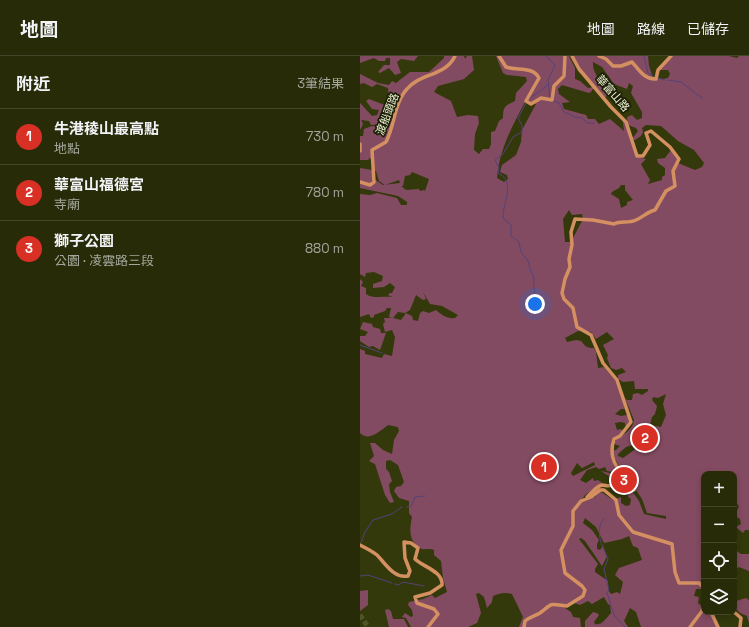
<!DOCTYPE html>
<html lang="zh-TW">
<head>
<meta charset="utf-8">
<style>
	:root { --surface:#272b08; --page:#2f3312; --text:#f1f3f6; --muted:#a4a79c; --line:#434729; --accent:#d93025 }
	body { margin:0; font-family:"Space Grotesk","Noto Sans TC",sans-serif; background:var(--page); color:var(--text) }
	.controls { position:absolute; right:12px; bottom:12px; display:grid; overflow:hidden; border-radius:8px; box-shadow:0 2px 6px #0003 }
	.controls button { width:36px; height:36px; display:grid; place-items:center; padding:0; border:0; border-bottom:1px solid var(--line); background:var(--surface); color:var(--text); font:20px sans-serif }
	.you { position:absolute; left:175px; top:248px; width:14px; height:14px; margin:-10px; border:3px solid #fff; border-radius:50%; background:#1a73e8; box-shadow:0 0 0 6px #1a73e833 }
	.badge { display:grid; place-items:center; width:26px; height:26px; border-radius:50%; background:var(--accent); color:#fff; font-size:13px; font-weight:700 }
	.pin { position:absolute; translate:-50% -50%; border:2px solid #fff; box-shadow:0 1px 4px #0006 }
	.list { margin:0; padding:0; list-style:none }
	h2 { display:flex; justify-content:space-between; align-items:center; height:52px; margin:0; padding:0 16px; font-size:17px }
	h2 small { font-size:13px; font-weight:400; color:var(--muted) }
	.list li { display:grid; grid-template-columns:26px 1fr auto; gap:12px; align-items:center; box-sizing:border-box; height:56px; padding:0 16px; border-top:1px solid var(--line) }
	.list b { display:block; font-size:15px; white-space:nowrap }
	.list p { margin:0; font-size:13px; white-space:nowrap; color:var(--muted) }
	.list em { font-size:13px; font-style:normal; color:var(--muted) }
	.icon { flex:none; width:22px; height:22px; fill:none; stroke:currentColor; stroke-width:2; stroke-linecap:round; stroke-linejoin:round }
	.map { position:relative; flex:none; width:389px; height:571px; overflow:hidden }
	header { display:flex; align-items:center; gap:24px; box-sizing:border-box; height:56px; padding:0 20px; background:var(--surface); border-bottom:1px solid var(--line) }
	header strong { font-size:19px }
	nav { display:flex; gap:22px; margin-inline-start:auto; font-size:14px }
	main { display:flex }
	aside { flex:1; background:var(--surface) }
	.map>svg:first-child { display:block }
	.green { fill:#834b61; fill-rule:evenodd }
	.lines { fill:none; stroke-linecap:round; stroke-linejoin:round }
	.stream { stroke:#53427b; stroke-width:1 }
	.highway-tunnel { stroke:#505529; stroke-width:5; stroke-dasharray:5 2.5; stroke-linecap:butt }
	.secondary { stroke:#d49061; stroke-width:3.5 }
	.labels { text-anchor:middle; stroke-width:3.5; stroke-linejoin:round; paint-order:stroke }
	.street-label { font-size:11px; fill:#ecf2d3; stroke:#1c1f06 }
</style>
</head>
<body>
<header>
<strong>地圖</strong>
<nav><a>地圖</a><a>路線</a><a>已儲存</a></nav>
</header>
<main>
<aside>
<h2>附近<small>3筆結果</small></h2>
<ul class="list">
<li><span class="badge">1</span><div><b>牛港稜山最高點</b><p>地點</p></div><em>730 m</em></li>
<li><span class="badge">2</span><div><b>華富山福德宮</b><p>寺廟</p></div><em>780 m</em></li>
<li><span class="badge">3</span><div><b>獅子公園</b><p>公園 · 凌雲路三段</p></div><em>880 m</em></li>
</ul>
</aside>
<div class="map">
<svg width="389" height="571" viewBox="0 0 389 571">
	<rect width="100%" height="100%" fill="#34390b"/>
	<!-- green -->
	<path class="green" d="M0,0H58L54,5L41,3L37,6L41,17L35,19L29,12L20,17L18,16L24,9H30V2H26L25,5H19L14,2L0,7Z
		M84,0H104L105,3L107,0H112L114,14L104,23L78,30L74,36L91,45L97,61L108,59L118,60L119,67L115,78L114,94L119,98L123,93H129L131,88V76L135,75L139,65L143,62C143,50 145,50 155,45L156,37L167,25L166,21L147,19L143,17L136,0H209L215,12V23L220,25L228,32L234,31L231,36L229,37L202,29L198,33L199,38L210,46L202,47L204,53L226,59L228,63H235L239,68L250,63L264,75L263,66L264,65L275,90L276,101L286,103L281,108L290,124L288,128L302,124V121L305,119V112L298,107L297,103L305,102L311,94L317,100L318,107L335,114L342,111L344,107L334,94L318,85L301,70L286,69L282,72L283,76L281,80L275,84L272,83L278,75L276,72L268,69L267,61L272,59L277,64L282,62V56L271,37L273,30L269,27L267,33L254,28L242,11L233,6C232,20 245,27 248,40L245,41L221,14L212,0H288L289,10L293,22L303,23L308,22L310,18L308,14H301V9L308,4L309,0H369L377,2L379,0H389V474H385L383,477L376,471L381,468L380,463L375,460L379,450L375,446L374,418H344V533H336L334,540L339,541L338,547L343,551L344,547V556H352L357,571H281L276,556L270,552L264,565L268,571H225V565L233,556L237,557L239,559L234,566L235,568C242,570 246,562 251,557L250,549L248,548L244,541L232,548L228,545L220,549L212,546L206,549L205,552L211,556L213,561L220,562L221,571H159L163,561L152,538C145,536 140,537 133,540L132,546L127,552L124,541L119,537L116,538L121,557L117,567L108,571H51L46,562L42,561L45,557L51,561L53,560L52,554L48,549L49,546L63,543L72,539L75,542L87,536L83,522L81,505L74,499V494C70,492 65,494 62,493C49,486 49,475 52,461L49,457V445L39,442L34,435L36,431L41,430L44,426L38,409L30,404L26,405V413L29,416L32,425L29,428L30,436L34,446L30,447L25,439L15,408L9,405L14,400L10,387H15L23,394L32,398L34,384L39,375L38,371L28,369C20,375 9,386 0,377V293L5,295V298L22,302L24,298L32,300L35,281L32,274L25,276L23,268L25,266L24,262H32L29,261L31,252H27L25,255L14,259V261L11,262L9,258L0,261V223L3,226L1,230L6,232V238C12,243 24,240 33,241L28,239L30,237H32L35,231L30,227L24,231L13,232V228L22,225L23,220L14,216L6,217L5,221L0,218V138L10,139L17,137L37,142L41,149H47V146L38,140L0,132V112L12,114L14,123L23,129L40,127L39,124L25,129L19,125L16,115L14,114L12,98L11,103L8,102L9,104H0V80H3L4,73L12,70L22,71L23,68L11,69L9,65L1,64L3,68L0,74V47L12,60L17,59L19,54L12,53L6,45L9,43L30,51H36L38,47L29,40L28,32L17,28L12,31L4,27L0,28V18L18,27L29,29L32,25L36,27L50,16H69L84,2ZM165,46L176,48L162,74L161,86L156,99L142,109L140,116L147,119L148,123L144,126L137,122C139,95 152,70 165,46ZM52,116L69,123L65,135L64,134L60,135L59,133L46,134L41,130H43L45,120L50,119ZM261,129H265V134L273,144L267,146V149L261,152L259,143L251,138L252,136L259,132ZM209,154L212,159L222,158L223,163L211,186H205L203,163ZM63,236L70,248L82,250L98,259L95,262C87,263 82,259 76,254L69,257L63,255L60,257L58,265L53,264L52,260L46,257L41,264L33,262L38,256L45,257L50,254L56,239L63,244L66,243ZM218,275L231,276L236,283L247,276L254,283L243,289L248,299L247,302L251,312L256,314L262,312L266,316L258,319V323L263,326L274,325L275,333H288V335L282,339L278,337L273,338L272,344H267L265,342L274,364C273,374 263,379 256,383L254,388L260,390L256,394L251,395L252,384L263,376L261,373L257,374L255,367L261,366L265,367L266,372L270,368V363L267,359L261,360L255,358L261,353H265L259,329L244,311L238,312L236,296L234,292C225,292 226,290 221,285L216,284L207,286L205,282ZM306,338L303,348L306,359L301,371L290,369L292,361L295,358L297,350L292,344L293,341L298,342ZM273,389L277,392L263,402L258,400V398L266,391ZM255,403L262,415L270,422L241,415L258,426L257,431L263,434L268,432V441L271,443L270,449L266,450L261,447V441L253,444L241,436H239L235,441L220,446L225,439L242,427L238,424L234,425L233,422L226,427L220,424L227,414L236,411L239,413L245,411L247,415L254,416L257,415L253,404ZM234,406L235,409L213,420L211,417L217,407L222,412ZM276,434L282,443L287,457L306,460V463L284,458L279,445L272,435ZM225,462L236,471L244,487L262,483L269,480L273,490L278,492L282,504L259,512L255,519L263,526L260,538L257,536L251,538L248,534V525L235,516V513L238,508L219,483L221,482L225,485L242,510L247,500L243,490L240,494L237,493V488L239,484L232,474L223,467Z
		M3,266L12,268L13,271L20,273L21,277H26L20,294L13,290L9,291L0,285V280H5L8,276L0,273Z
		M374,493L381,498H389V515L379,511L374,514Z
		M8,534V549L0,555V535Z
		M386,542L389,544V567L387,560L380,557L374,551L376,545Z
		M28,553L31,555L33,563H44L48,571H29L25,554Z"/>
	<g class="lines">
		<!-- stream -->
		<path class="stream" d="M186,0L195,9L188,24L190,42
			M284,0L288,17L294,21
			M298,22L305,24
			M308,24L321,26L342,42
			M168,44C175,37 181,36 187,29
			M192,44L199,47L204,56L215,61L222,62L228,67H234
			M166,47L158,62L162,69V76L153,81L143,98L135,104L139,112L138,117C157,126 142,148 143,162L151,169V180L159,186L161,196L168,205L171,216L174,221C173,230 175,242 179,250
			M0,289L22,297
			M47,451L51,450L55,441L65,440
			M244,462C234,475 242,490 248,503L244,513L249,534L247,537L254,559L265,571
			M1,487L5,476L13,464L32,458L42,451
			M0,520L8,519L32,527
			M35,528L39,529L43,526L64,530"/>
		<!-- highway-tunnel -->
		<path class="highway-tunnel" d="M0,559L8,571"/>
		<!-- secondary -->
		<path class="secondary" d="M139,0L146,11C157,15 173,10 179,22L166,45L171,48L181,42L192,44L194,30L204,20L205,0
			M212,0L219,13L251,51L266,66L277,100H283L290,89L286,77L291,75L310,91L319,103L313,115L315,130L306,135L295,154C287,156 283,161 276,164C268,168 261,164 254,168L233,164L215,163L211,176L212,189L209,203L210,211L205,223L202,237L204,243L213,252L217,271L231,279L243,307L257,324L271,366L260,380L254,383C250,395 252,408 262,416C268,421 272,422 276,429L274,434
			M239,0L246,3L253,10H261L272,6C279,14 285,24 296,23L298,14L311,0
			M0,88V95
			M0,126L10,129L14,126L12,94L26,86C35,69 34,47 47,33C60,17 86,20 95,0
			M227,441C232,437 235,431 242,429C246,429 248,431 252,429C262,426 266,426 274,434
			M0,489C6,492 12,495 17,499C25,507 34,523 48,520L50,515L45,502L44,486L51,487L58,492L55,503C63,511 83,515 82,529L70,537L55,541L57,547L74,553L78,558L68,571
			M374,528L375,534L374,538
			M351,556L358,571
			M374,556L381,562L380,571
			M164,571L165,565C170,561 175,560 180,557C194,546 188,548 207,550L223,540L225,534L222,530L205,517L201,494L213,470V455L221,445L231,441L240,434H244L256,444L259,459L273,476L312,488L315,516L319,527H339L344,532
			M330,571L342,555L344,546"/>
	</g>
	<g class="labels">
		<!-- street labels -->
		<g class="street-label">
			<text transform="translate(253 37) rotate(49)" y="4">華富山路</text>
			<text transform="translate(27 58) rotate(-69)" y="4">渡船頭路</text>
		</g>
	</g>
</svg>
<div class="controls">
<button>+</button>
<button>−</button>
<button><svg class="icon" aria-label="locate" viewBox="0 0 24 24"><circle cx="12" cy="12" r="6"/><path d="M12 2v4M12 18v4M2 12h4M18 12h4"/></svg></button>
<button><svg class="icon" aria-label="layers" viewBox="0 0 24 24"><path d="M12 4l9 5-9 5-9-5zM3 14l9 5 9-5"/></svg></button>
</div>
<div class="you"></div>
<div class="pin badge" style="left:184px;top:411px">1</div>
<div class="pin badge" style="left:285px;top:382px">2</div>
<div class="pin badge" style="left:264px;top:424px">3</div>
</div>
</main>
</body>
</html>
